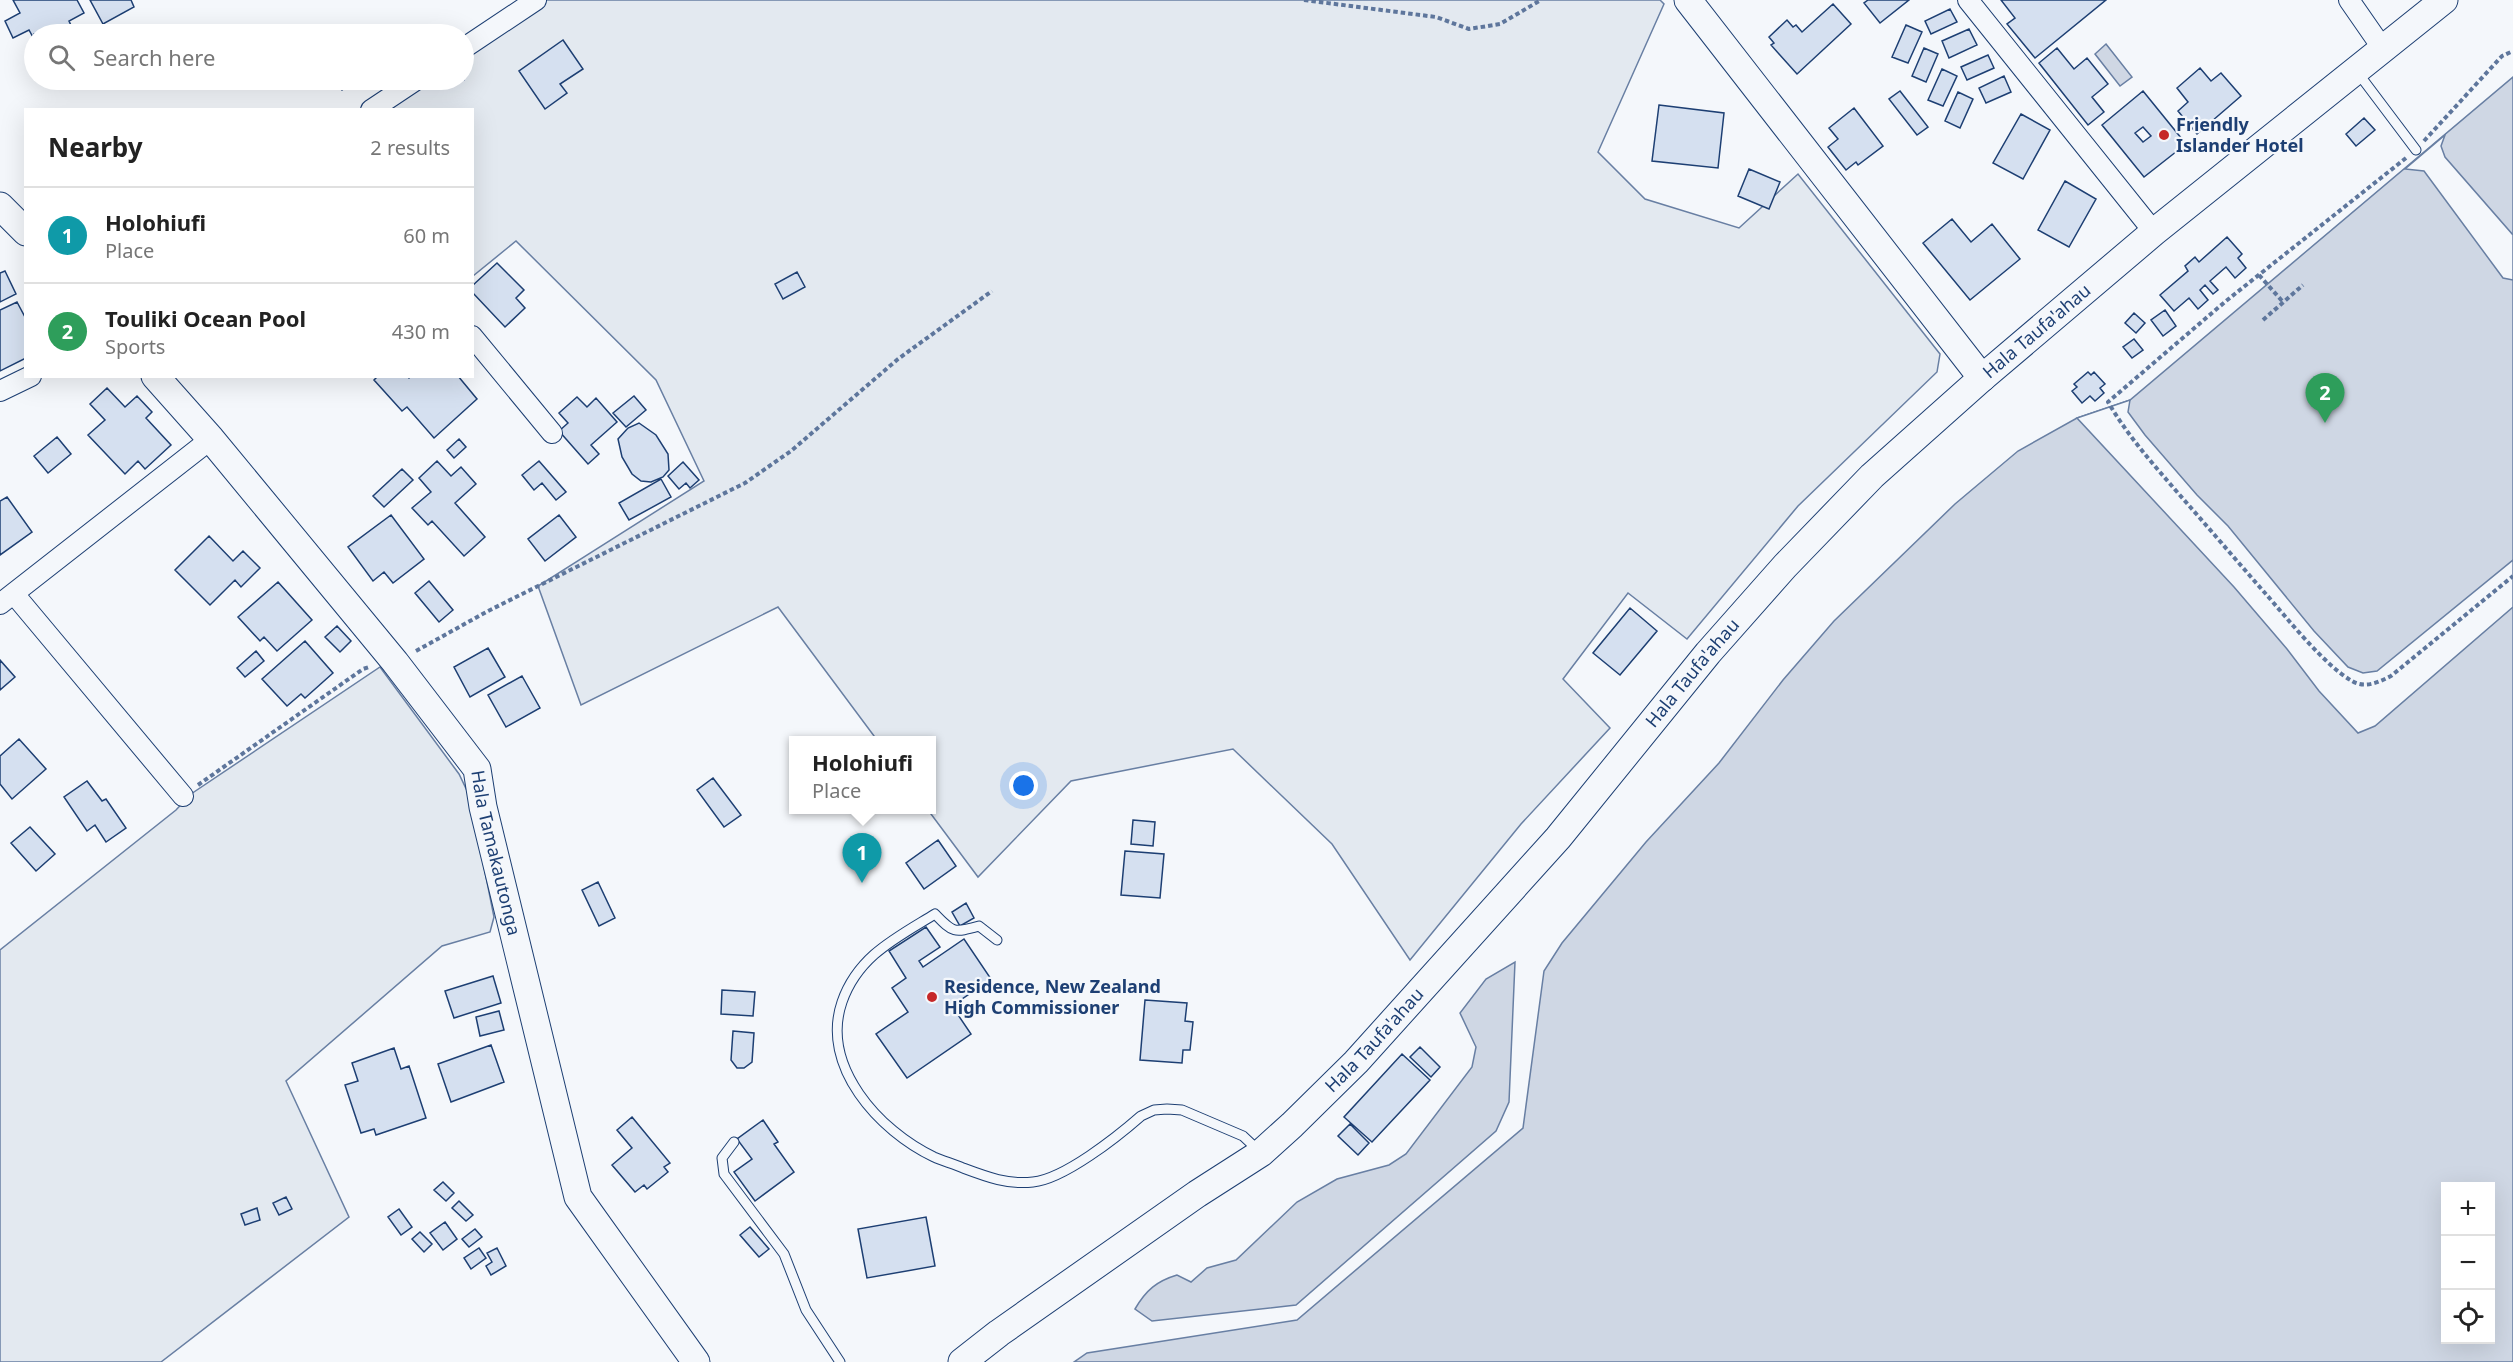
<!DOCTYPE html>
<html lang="en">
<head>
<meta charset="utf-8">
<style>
	:root { --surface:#fff; --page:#f2f2f2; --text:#222; --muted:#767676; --line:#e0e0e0; --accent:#0b8043 }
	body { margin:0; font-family:"Noto Sans",sans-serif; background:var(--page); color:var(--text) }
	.controls { position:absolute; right:18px; bottom:18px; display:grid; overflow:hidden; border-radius:0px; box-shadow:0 6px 24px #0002 }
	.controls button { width:54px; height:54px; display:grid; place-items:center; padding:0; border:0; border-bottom:2px solid var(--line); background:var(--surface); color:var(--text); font:30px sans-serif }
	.you { position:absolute; left:1024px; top:786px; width:21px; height:21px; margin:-15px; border:4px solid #fff; border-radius:50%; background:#1a73e8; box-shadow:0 0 0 9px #1a73e833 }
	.badge { display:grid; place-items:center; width:39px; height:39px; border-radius:50%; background:var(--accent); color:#fff; font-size:20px; font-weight:700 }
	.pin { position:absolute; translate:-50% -50px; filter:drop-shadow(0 2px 3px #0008) }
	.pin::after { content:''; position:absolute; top:32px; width:21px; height:18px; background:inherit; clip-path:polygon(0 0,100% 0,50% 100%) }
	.popup { position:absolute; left:789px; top:736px; width:147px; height:78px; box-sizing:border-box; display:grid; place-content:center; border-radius:0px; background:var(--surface); filter:drop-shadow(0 2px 4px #0005); font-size:20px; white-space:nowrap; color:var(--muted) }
	.popup b { font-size:22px; color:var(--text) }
	.popup::after { content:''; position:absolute; left:50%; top:100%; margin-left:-12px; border:12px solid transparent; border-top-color:var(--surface) }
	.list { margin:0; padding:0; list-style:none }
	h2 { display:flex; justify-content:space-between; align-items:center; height:78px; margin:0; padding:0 24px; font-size:26px }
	h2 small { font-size:20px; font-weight:400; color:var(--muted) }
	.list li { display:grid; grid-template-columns:39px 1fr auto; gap:18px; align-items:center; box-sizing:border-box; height:96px; padding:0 24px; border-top:2px solid var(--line) }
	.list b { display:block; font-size:22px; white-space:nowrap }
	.list p { margin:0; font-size:20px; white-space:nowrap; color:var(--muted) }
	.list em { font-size:20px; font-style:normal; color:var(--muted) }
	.icon { flex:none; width:33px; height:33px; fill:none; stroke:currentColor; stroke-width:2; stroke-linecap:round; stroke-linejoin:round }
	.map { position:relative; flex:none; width:2513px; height:1362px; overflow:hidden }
	.search { position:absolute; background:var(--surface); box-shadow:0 6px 24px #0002; left:24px; top:24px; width:450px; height:66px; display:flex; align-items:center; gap:15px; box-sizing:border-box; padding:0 21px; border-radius:33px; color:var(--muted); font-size:22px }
	.panel { position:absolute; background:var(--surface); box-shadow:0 6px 24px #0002; left:24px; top:108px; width:450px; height:270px; border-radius:0px }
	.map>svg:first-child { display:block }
	.green { fill:#e3e9f0; stroke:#687fa3; stroke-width:1.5 }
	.water { fill:#cfd7e4; stroke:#687fa3; stroke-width:1.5; fill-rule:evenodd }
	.pier { fill:#f4f7fb; stroke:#687fa3; stroke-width:1.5 }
	.building { fill:#d5e0f0; stroke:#1d3f73; stroke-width:1.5; fill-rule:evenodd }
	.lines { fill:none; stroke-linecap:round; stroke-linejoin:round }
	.lane-casing { stroke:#1d3f73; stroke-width:11 }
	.street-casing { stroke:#1d3f73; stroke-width:22 }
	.secondary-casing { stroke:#1d3f73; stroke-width:29 }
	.path { stroke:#5e769c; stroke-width:4; stroke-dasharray:4.5 3; stroke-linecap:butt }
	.lane { stroke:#f4f7fb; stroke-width:9 }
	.street { stroke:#f4f7fb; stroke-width:20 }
	.secondary { stroke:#f4f7fb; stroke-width:27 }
	.poi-dot { fill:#c62828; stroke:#f4f7fb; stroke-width:2 }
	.labels { text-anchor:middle; stroke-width:4.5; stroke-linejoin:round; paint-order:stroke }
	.poi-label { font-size:18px; font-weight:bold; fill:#1d3f73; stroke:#f4f7fb; text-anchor:start }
	.street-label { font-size:18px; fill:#1d3f73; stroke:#f4f7fb }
</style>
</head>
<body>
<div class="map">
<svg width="2513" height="1362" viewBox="0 0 2513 1362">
	<rect width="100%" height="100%" fill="#f4f7fb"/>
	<!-- green -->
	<path class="green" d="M547,0H1660L1664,4L1598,152L1645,199L1739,228L1798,174L1940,354L1937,372L1798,506L1687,639L1628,593L1563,679L1610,728L1521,824L1410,960L1332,844L1233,749L1071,781L978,877L928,810H931V740H877L778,607L581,705L538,586L704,481L656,380L516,241L473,276L472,110H386L430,80H464V57Z
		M380,667L459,774L470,797L494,917L490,932L442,946L286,1081L349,1217L161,1362H0V950L176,810L191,794Z"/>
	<!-- water -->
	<path class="water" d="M2106,44L2132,77L2120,86L2095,54Z
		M2513,77V1362H1074L1087,1353L1297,1320L1523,1128L1544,971L1562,943L1646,842L1719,763L1783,680L1834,621L1955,504L2018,451L2077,418L2130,400ZM2446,1186H2490V1340H2446Z
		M1515,962L1509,1102L1496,1131L1296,1305L1152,1321L1135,1309C1146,1290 1157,1281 1177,1275L1191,1282L1207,1268L1236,1260L1297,1202L1337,1179L1389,1165L1406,1154L1472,1067L1476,1047L1460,1013L1486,979Z"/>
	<!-- pier -->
	<path class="pier" d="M2445,135L2441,146L2445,157L2513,235V280L2503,278L2424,171L2405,169Z
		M2130,400L2128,412L2145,435L2197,495L2228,526L2314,631L2348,667L2363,673L2377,671L2513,560V607L2375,726L2358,733L2319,691L2287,649L2234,587L2077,418Z"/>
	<!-- building -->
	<path class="building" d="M13,0H77L84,13L69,21L75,34H49L48,32L34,34V39L29,30L13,38L5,21L20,13Z
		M90,0H131L134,7L103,24Z
		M1868,0H1909L1880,23L1864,3Z
		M2001,0H2106L2035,58L2007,24L2015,18Z
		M1833,4L1851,24L1797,74L1771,45L1774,43L1769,37L1787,20L1793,27L1796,25L1802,32Z
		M1950,9L1957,22L1931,34L1925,21Z
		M1906,25L1922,32L1908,63L1892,57Z
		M1969,29L1977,45L1949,58L1942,41Z
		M563,40L583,69L560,84L567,93L545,109L519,71Z
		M1924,48L1938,54L1926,82L1912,76Z
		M2057,48L2074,69L2087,58L2108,84L2092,97L2104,112L2088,125L2039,63Z
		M1988,55L1994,68L1967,80L1961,67Z
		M2200,68L2211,81L2221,73L2241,96L2197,134L2178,111L2188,102L2177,88Z
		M1942,69L1957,76L1943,106L1928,100Z
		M2004,76L2011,92L1986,103L1979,88Z
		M335,80H356L342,90Z
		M1900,91L1928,127L1917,135L1889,99Z
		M2143,91L2186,144L2144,177L2102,125ZM2143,127L2151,136L2143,142L2135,133Z
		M1958,92L1973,99L1960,128L1945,121Z
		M1659,105L1724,113L1718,168L1652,161Z
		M1854,108L1883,146L1858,165L1856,162L1846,170L1828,147L1838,139L1829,128Z
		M2021,114L2050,130L2023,179L1993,163Z
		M2364,118L2375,130L2356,146L2346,134Z
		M1749,169L1780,182L1769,209L1738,196Z
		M2065,181L2096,199L2069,247L2038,230Z
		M1952,219L1971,242L1992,224L2020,259L1970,300L1923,243Z
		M2227,237L2242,254L2238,258L2246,268L2235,278L2226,267L2210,281L2218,290L2213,294L2205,285L2200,290L2208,300L2198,309L2189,298L2174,311L2160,295L2188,271L2185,266L2195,257L2199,262Z
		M497,263L524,290L516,298L525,308L505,327L472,292V286Z
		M5,271L16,294L0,302V273Z
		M797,272L805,287L783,299L775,284Z
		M17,302L26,319V358L0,371V310Z
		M2165,310L2176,326L2163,336L2151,320Z
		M2134,313L2145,323L2136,333L2125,323Z
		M2134,339L2143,350L2132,358L2123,347Z
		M2088,372L2091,375L2094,372L2105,384L2100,388L2104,393L2095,401L2090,396L2082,403L2072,391L2077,387L2074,384Z
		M378,376H407L409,378L411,376H458L477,399L434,438L407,407L402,411L374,380Z
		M107,388L125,407L137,396L152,412L146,418L171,445L145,469L138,461L125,474L88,435L105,420L90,404Z
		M634,396L646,410L626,427L613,413Z
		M577,397L587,407L596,398L617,422L591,445L599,454L588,464L559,431L568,423L559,413Z
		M639,423L656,435L668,454L669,470L663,477L651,482L641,481L632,474L622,457L618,439L628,428Z
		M57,437L71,454L48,473L34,456Z
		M459,439L466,447L454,458L447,450Z
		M437,461L451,476L461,467L476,484L455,503L485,537L464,556L432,521L428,525L412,508L431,492L419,478Z
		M539,461L566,492L556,500L542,483L534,490L522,475Z
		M683,462L699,480L690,488L686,483L679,489L668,476Z
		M402,469L413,480L384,507L373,496Z
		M661,479L671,497L629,520L619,503Z
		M7,497L32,532L0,555V501Z
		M391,515L424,559L393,583L384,572L373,581L348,547Z
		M559,515L576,537L545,561L528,539Z
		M209,536L233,561L243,551L260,568L241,587L235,580L210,605L175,570Z
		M429,581L453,610L439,622L415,593Z
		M278,582L312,620L277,651L264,637L260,641L238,617Z
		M1630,608L1657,631L1620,675L1593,653Z
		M337,626L351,641L340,652L325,637Z
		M305,641L333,673L305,698L301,694L287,706L262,679Z
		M488,648L505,677L470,697L454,667Z
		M256,651L264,661L245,677L237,668Z
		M0,660L15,677L0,690Z
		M522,676L540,708L506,727L488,695Z
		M19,739L46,769L12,799L0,784V756Z
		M713,778L741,815L724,827L697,790Z
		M87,781L102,801L106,799L126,828L106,842L95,825L87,831L64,797Z
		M1133,820L1155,822L1153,846L1131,844Z
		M30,827L55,854L36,871L11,843Z
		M938,840L956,866L924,889L906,863Z
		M1125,851L1164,854L1160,898L1121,895Z
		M598,882L615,918L599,926L582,890Z
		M966,903L974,918L960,926L952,912Z
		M926,927L940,947L919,961L923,967L964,939L991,979L952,1006L971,1034L907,1078L876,1034L908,1012L892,988L906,978L889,951Z
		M493,976L501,1003L454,1018L445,991Z
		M722,990L755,992L753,1016L721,1014Z
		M1145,1000L1187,1003L1185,1021L1193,1022L1190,1050H1183L1182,1063L1140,1060Z
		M499,1011L504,1030L480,1036L476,1017Z
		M733,1031L754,1033L752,1062L744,1068H737L731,1060Z
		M491,1045L504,1082L451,1102L438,1064Z
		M1420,1047L1440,1067L1431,1077L1410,1057Z
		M394,1048L401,1069L409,1066L426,1118L376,1135L374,1129L361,1133L345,1085L358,1081L352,1063Z
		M1402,1054L1430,1080L1372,1142L1344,1117Z
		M632,1117L670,1163L664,1167L668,1172L647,1189L644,1185L635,1192L612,1165L632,1148L617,1130Z
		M763,1120L778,1142L774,1144L794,1172L755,1201L734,1172L752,1159L737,1139Z
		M1350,1124L1369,1143L1358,1155L1338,1136Z
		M443,1182L454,1193L446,1201L434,1190Z
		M286,1197L292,1209L279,1215L273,1203Z
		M459,1201L473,1215L466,1221L452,1208Z
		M257,1208L260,1220L245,1225L241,1214Z
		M399,1209L412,1227L401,1235L388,1217Z
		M926,1217L935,1266L867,1278L858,1229Z
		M445,1222L457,1239L443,1250L430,1233Z
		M750,1227L769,1249L759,1257L740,1235Z
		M475,1229L482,1237L469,1247L462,1239Z
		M420,1232L432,1244L424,1252L412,1239Z
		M479,1248L486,1258L471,1269L464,1258Z
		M497,1248L506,1266L491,1275L486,1266L492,1262L487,1253Z"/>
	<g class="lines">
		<!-- lane casing -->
		<g class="lane-casing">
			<path id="lane" d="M2358,73L2416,150
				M997,940L979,926C954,933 953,933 935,914C896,938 858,956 842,1002C820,1066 879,1131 934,1157C943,1161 954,1164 963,1168C987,1177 1008,1185 1033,1182C1064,1179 1117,1137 1141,1116L1154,1110L1167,1109L1182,1110L1243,1136L1260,1152
				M734,1142L722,1158L724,1174L784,1254L806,1310L840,1362"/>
		</g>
		<!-- street casing -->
		<g class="street-casing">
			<path id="street" d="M1968,0L2154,232
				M2349,0L2383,49
				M464,48L536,0
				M371,110L416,80
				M472,336L552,433
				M0,391L31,376
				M14,594L183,796
				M0,604L211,439"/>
		</g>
		<!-- secondary casing -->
		<g class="secondary-casing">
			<g id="secondary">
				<path d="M1688,0L1982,378"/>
				<path d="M0,206L26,232"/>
				<path id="s1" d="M155,376L211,439L395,662L477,769L483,807L578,1197L696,1362"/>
				<path id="s2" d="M962,1362L999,1333L1197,1194L1261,1153L1292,1125L1356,1062L1558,838L1708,653L1785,566L1872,476L1982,378L2154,232L2444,0"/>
			</g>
		</g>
		<!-- path -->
		<path class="path" d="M1304,0L1436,17L1469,29L1500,24L1541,0
			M2424,141L2502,56L2513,51
			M2406,158L2226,301L2108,402C2128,436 2152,463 2178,493C2207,526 2236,560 2265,593C2287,618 2325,666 2352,681C2365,689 2379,682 2391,676L2513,576
			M2259,275L2283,302
			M2263,320L2303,285
			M416,651L488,611L745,483L791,451L898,359L992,291
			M198,785L363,669L369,667"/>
		<!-- lane -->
		<use href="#lane" class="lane"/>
		<!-- street -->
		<use href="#street" class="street"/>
		<!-- secondary -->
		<use href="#secondary" class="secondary"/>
	</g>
	<!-- markers -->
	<g class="poi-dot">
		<circle cx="2164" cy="135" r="6"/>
		<circle cx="932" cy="997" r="6"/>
	</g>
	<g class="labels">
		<!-- poi labels -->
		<g class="poi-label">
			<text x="2176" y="131">Friendly<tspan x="2176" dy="21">Islander Hotel</tspan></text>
			<text x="944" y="993">Residence, New Zealand<tspan x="944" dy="21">High Commissioner</tspan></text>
		</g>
		<!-- street labels -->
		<g class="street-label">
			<text dy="6" stroke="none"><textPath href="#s2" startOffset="1497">Hala Taufa'ahau</textPath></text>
			<text dy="6" stroke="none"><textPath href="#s2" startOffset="1011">Hala Taufa'ahau</textPath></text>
			<text dy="6" stroke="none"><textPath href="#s1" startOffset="594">Hala Tamakautonga</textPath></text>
			<text dy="6" stroke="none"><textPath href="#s2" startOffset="525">Hala Taufa'ahau</textPath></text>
		</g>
	</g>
</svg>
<div class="controls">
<button>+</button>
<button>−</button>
<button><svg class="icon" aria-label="locate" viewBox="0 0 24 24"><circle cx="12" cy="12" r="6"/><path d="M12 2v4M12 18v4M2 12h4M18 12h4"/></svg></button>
</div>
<div class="you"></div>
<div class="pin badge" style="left:862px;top:883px;background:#0f9aa8">1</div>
<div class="popup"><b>Holohiufi</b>Place</div>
<div class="pin badge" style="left:2325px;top:423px;background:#2e9e5b">2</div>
<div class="search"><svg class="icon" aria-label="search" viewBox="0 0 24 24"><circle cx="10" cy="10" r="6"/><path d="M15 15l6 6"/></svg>Search here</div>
<section class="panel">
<h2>Nearby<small>2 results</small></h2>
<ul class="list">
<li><span class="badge" style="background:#0f9aa8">1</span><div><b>Holohiufi</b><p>Place</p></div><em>60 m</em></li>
<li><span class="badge" style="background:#2e9e5b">2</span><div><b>Touliki Ocean Pool</b><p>Sports</p></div><em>430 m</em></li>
</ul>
</section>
</div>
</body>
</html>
